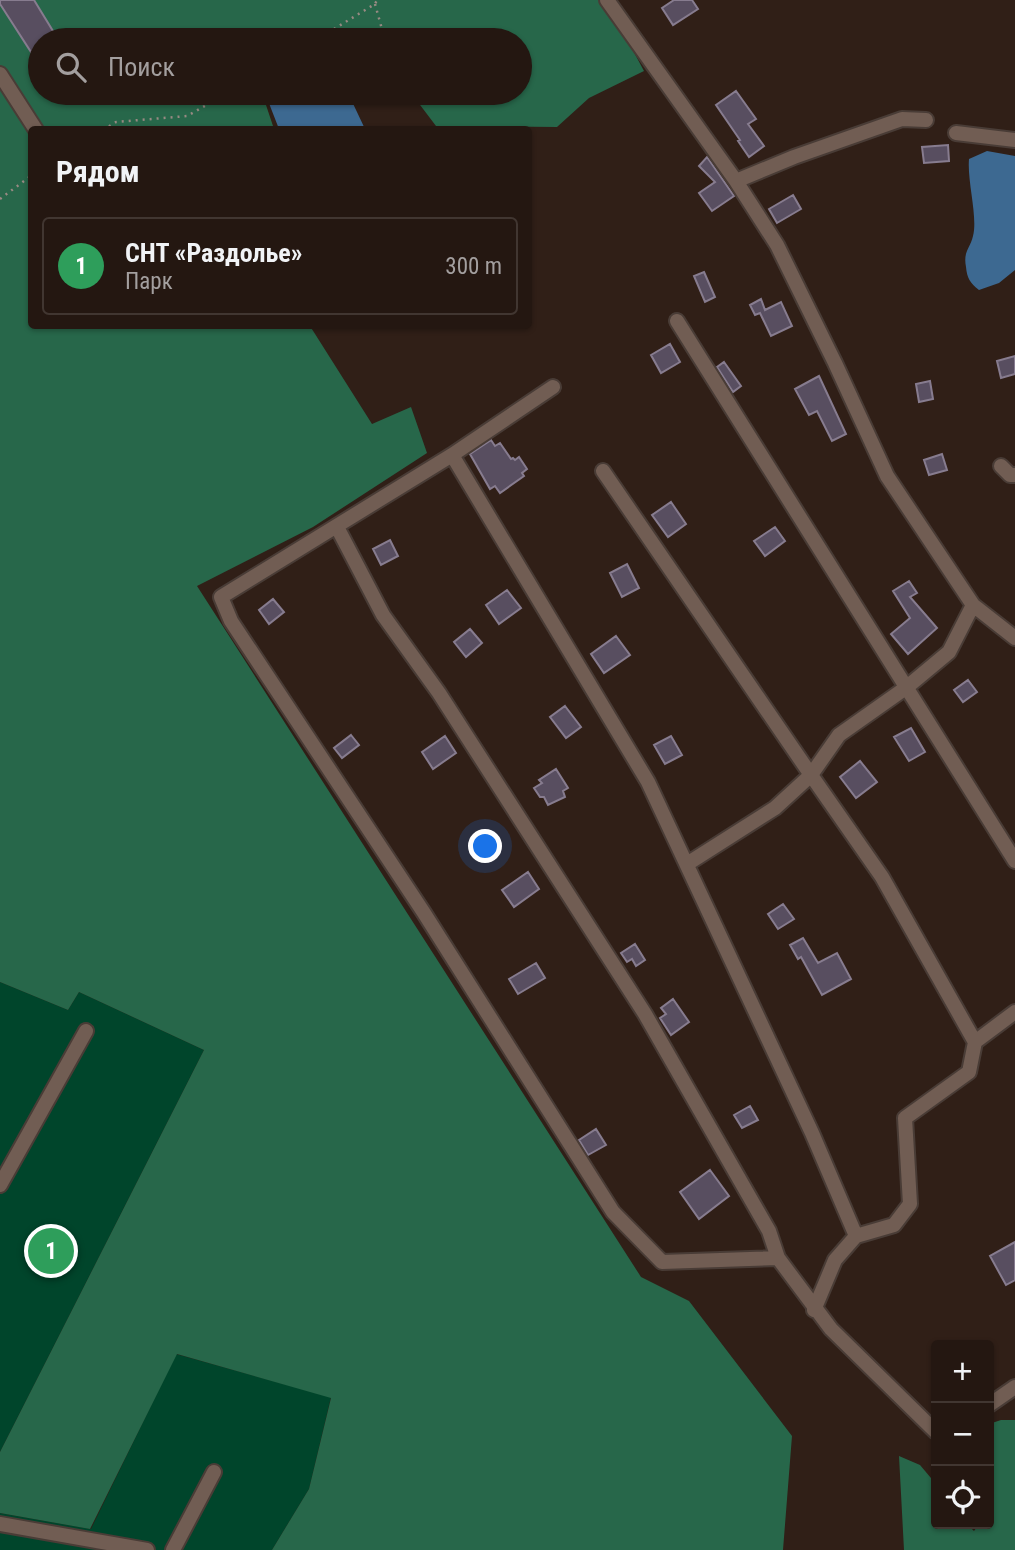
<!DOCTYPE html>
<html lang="ru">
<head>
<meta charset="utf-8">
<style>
	:root { --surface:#241711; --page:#30241f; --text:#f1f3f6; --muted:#a39f9f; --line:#413631; --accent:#0f766e }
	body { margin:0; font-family:"Roboto Condensed",sans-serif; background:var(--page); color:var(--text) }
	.controls { position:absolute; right:21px; bottom:21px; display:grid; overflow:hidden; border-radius:7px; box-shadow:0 2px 5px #0004 }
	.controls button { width:63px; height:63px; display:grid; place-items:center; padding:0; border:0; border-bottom:2px solid var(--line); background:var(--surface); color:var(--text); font:35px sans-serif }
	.you { position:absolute; left:486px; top:847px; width:24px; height:24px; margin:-18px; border:5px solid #fff; border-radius:50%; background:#1a73e8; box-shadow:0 0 0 10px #1a73e833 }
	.badge { display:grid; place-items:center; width:46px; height:46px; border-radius:50%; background:var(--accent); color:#fff; font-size:23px; font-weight:700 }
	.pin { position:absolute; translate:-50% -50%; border:4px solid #fff; box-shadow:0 2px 7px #0006 }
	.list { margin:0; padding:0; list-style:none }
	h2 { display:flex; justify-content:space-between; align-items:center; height:91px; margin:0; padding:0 28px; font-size:30px }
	h2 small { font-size:23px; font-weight:400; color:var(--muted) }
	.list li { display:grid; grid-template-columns:46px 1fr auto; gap:21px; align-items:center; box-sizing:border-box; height:98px; margin:0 14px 14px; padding:0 14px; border:2px solid var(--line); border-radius:7px }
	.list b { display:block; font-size:26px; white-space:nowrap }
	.list p { margin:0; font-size:23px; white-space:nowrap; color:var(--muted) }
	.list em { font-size:23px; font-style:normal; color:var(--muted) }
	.icon { flex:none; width:38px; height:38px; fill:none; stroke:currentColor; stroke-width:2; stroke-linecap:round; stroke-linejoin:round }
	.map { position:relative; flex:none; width:1015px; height:1550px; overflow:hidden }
	.search { position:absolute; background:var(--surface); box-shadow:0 2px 5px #0004; left:28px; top:28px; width:504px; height:77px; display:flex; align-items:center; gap:18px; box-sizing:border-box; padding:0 24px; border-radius:38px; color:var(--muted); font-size:26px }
	.panel { position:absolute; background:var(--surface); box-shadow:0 2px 5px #0004; left:28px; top:126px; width:504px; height:203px; border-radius:7px }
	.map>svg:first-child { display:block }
	.green { fill:#00452b }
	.forest { fill:#27674a }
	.water { fill:#3d6991 }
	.building { fill:#584e60; stroke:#877c8f; stroke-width:2 }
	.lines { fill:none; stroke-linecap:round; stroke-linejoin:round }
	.minor-casing { stroke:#493c36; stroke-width:18 }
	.path { stroke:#988a83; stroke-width:2.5; stroke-dasharray:2 5; stroke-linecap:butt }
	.minor { stroke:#715d53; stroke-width:14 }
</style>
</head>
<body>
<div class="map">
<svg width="1015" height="1550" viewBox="0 0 1015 1550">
	<rect width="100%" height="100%" fill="#301f17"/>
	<!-- green -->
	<path class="green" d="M0,982L68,1010L79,992L204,1050L0,1452Z
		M176,1354L331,1397L309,1489L272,1550H0V1513L91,1529Z"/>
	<!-- forest -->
	<path class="forest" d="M0,0H606L644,71L589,98L557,127L436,126L411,93H520V40H40V93H262L274,129L32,130V326H310L372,424L411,407L427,453L313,527L197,586L641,1277L689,1301L792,1436L783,1550H272L309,1489L331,1398L177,1354L90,1529L0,1513V1452L204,1050L79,992L68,1010L0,982Z
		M1001,1420H1015V1550H904L899,1456L920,1465L936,1484V1524H967L974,1531L979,1524H989V1424Z"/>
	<!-- water -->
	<path class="water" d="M265,93H348L365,129H279Z
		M987,151L1015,156V270L999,283L979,290C970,283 967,278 966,267C963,251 970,249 973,236C978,217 967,181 969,159Z"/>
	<!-- building -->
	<path class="building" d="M0,0H34L56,36L49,40H40V46L31,52L0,4Z
		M674,0H692L698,9L673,25L662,8Z
		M736,91L756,119L748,124L764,146L749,157L738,141L740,140L716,105Z
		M948,145L949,161L924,163L922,147Z
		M707,157L734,196L712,211L699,193L715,182L699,166Z
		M793,195L801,209L777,223L769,209Z
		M704,272L715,297L705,302L694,276Z
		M761,299L765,310L781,302L792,326L771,336L760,313L755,315L750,305Z
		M670,344L680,362L661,373L651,355Z
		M1015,356V374L1001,378L997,361Z
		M724,362L741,386L733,392L717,367Z
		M819,376L846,434L832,441L817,411L809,415L795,389Z
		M930,381L933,399L919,402L916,384Z
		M491,440L495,446L500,443L511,459L513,458L515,460L519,457L527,469L522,473L524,476L500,493L495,486L490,489L470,454Z
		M942,454L947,470L929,475L924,460Z
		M671,502L686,524L668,537L652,515Z
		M775,527L785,541L765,556L754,541Z
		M390,540L398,556L381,565L373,549Z
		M627,564L639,588L622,597L610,573Z
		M909,581L917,593L910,597L937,628L908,654L891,634L910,618L893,591Z
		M507,590L521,608L499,624L486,605Z
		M273,599L284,612L269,624L259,610Z
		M470,629L482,643L466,657L454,642Z
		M616,636L630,655L604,673L591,654Z
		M968,680L977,692L963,702L954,690Z
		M565,706L581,727L566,738L550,717Z
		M911,728L925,752L909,761L894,737Z
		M351,735L359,745L342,758L334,748Z
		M445,736L456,753L433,769L422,752Z
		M671,736L682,755L665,764L654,745Z
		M860,761L877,782L856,798L840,777Z
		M556,769L568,788L563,791L565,797L548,805L544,797H540L534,788L542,783L539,780Z
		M528,872L539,889L514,907L502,890Z
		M783,904L794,919L778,929L768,914Z
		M803,938L818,963L837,953L851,979L822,995L801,957L798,959L790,945Z
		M635,944L645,960L636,966L632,959L627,962L621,953Z
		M536,963L545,978L518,994L509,979Z
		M673,999L689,1022L671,1035L660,1018L666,1014L661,1008Z
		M750,1106L758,1120L742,1128L734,1115Z
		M596,1129L606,1145L588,1155L579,1140Z
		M710,1170L729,1196L699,1219L680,1192Z
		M1015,1242V1280L1006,1285L990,1256Z"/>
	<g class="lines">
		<!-- minor casing -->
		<g class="minor-casing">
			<path id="minor" d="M607,0L736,181L777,245L835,363L887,476L973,605L1015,638
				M0,74L36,130
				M956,133L1015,140
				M736,181L794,157L902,119L926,120
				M677,321L1015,861
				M553,387L452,455L648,782L812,1133L856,1236L835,1260L814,1310
				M452,455L221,597L231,621L424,913L613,1212L662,1262L778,1258L831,1329L936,1432
				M1001,466L1010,475H1015
				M603,471L811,775L839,735L907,687L949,652L973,605
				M337,527L383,615L439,693L645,1014L769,1231L778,1258
				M687,864L775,808L811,775L882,877L975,1042L969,1072L905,1118L910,1204L894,1225L856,1236
				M975,1042L1015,1012
				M0,1185L86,1031
				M989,1405L1015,1387
				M0,1524L147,1550
				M173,1550L214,1472"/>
		</g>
		<!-- path -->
		<path class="path" d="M375,4L385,40
			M316,40L375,4L377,0
			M103,130L116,122L187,116L228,93
			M0,199L32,175"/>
		<!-- minor -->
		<use href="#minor" class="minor"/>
	</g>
</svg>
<div class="controls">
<button>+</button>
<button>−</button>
<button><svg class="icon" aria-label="locate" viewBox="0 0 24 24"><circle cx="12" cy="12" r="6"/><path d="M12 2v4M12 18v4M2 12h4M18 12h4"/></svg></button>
</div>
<div class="you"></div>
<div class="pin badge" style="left:51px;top:1251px;background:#2e9e5b">1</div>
<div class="search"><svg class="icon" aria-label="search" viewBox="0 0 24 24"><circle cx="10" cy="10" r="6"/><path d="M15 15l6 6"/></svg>Поиск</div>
<section class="panel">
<h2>Рядом<small></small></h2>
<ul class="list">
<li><span class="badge" style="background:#2e9e5b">1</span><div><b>СНТ «Раздолье»</b><p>Парк</p></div><em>300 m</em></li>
</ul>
</section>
</div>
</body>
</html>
